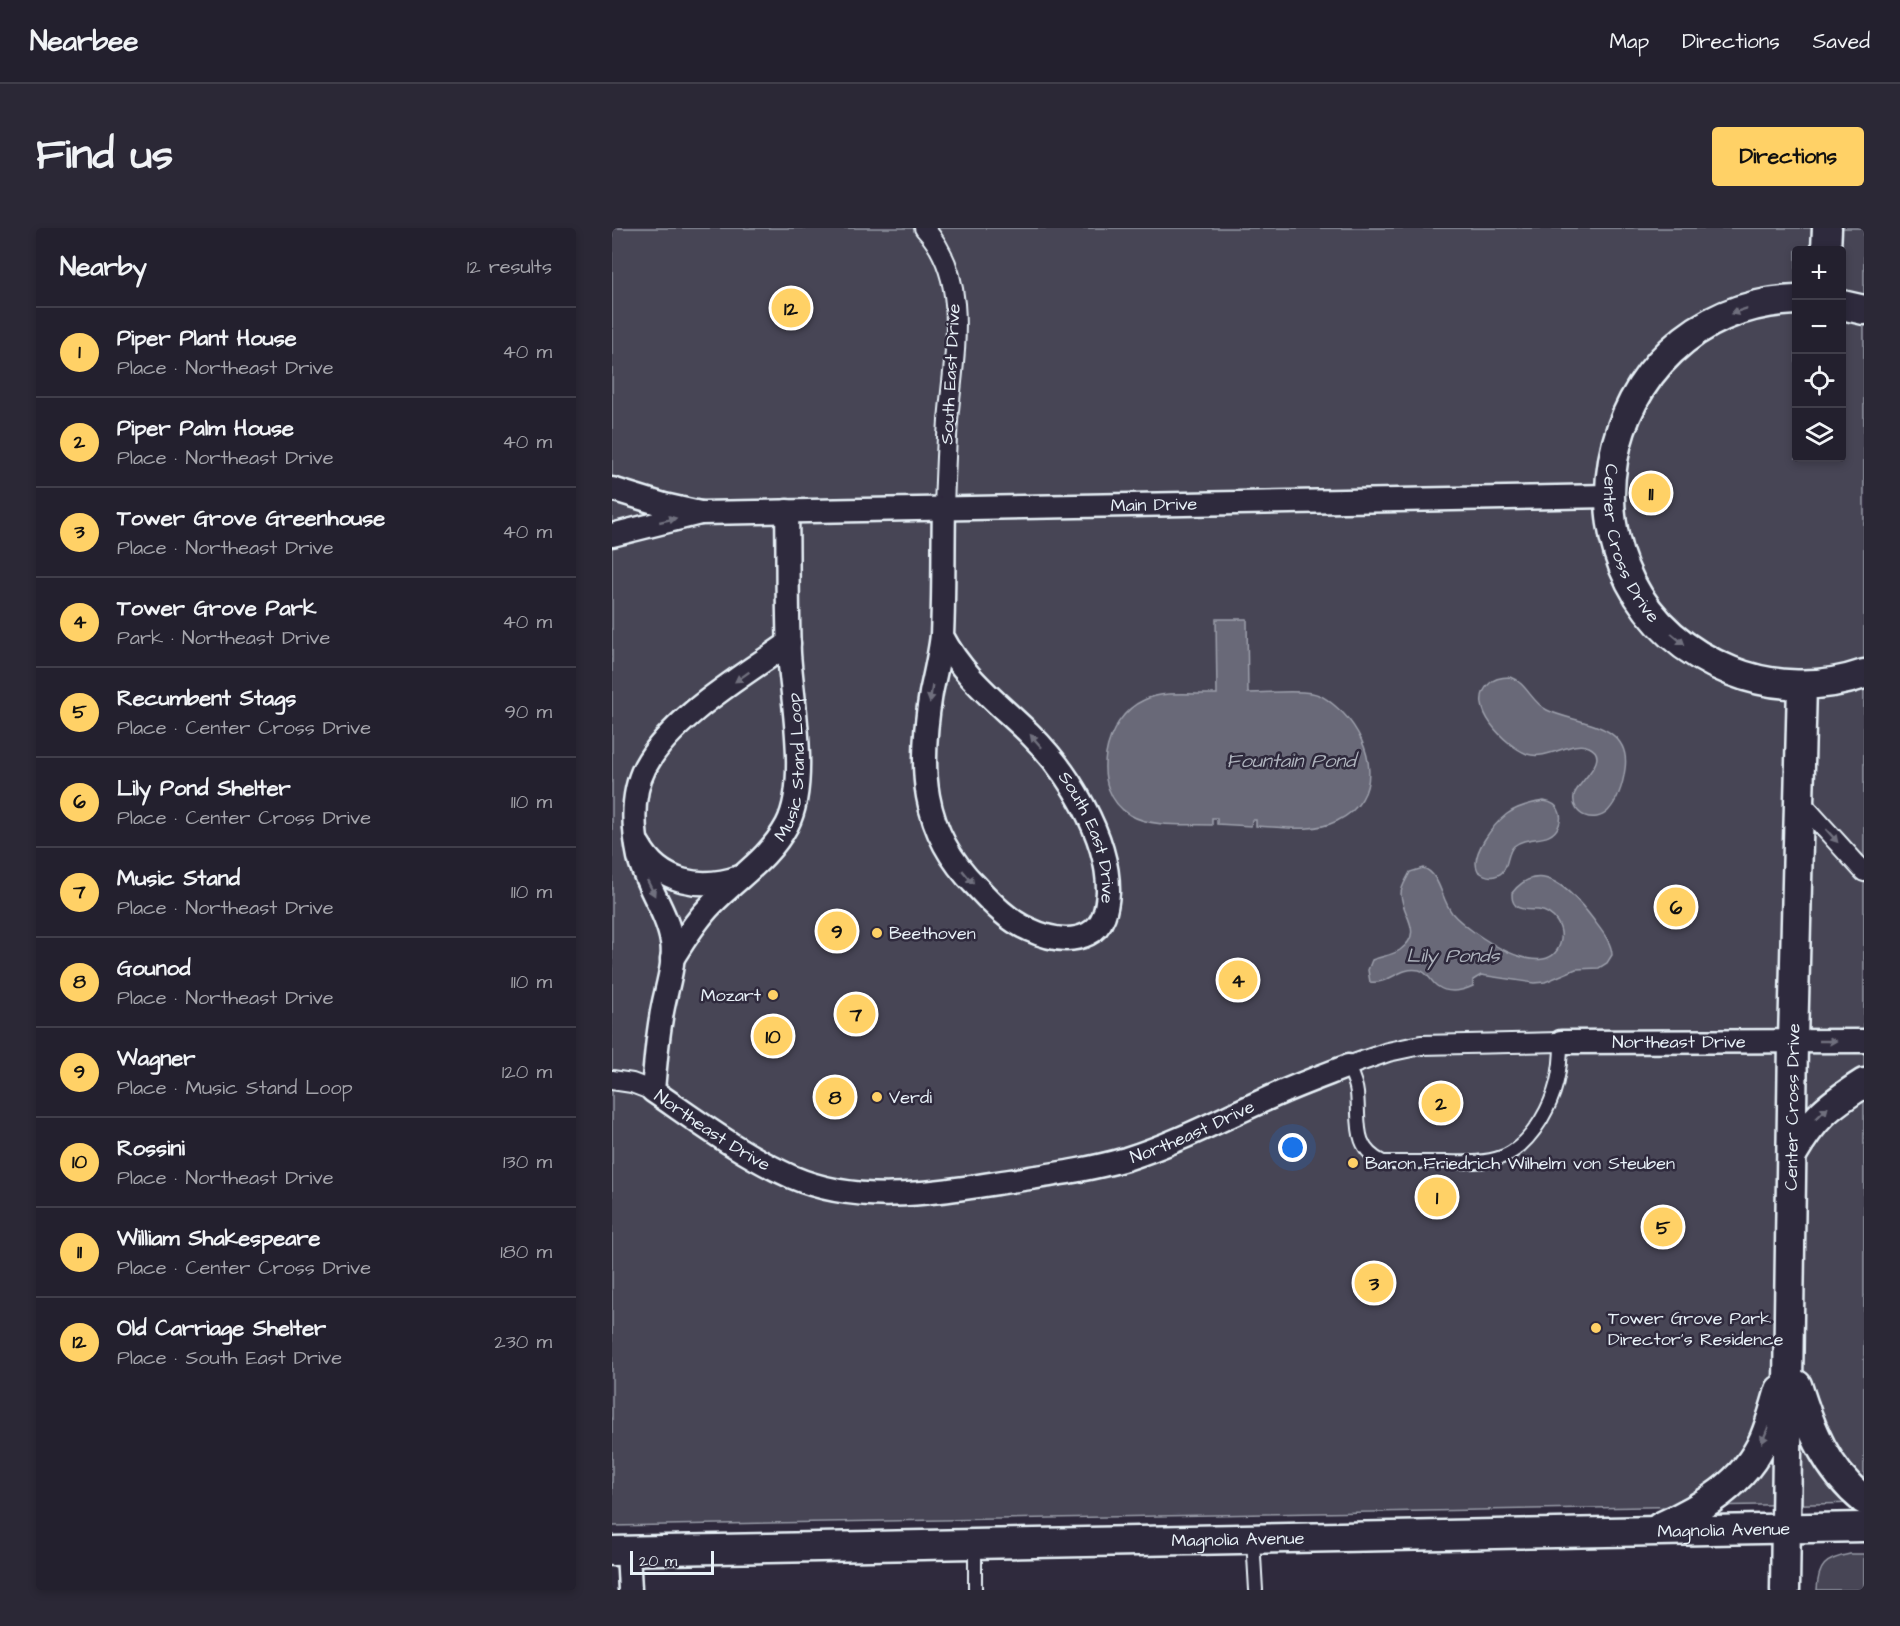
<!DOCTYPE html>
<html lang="en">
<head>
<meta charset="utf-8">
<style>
	:root { --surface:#23202e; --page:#2b2836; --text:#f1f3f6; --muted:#a3a3aa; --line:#403e4a; --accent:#ffd166 }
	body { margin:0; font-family:"Architects Daughter",sans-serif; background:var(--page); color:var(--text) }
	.controls { position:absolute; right:18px; top:18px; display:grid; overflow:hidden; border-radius:6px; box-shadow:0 3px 9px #0003 }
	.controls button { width:54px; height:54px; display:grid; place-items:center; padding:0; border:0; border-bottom:2px solid var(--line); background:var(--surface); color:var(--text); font:30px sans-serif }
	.scale { position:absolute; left:18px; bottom:15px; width:84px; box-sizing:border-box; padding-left:6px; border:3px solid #e8f1f8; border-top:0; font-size:16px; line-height:21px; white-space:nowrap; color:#e8f1f8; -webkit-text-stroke:4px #2f2a3d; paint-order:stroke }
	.you { position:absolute; left:681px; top:920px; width:21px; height:21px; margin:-15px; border:4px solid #fff; border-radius:50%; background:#1a73e8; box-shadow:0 0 0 9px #1a73e833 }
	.badge { display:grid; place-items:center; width:39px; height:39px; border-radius:50%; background:var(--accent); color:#111; font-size:20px; font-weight:700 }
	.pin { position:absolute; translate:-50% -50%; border:3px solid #fff; box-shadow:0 2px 6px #0006 }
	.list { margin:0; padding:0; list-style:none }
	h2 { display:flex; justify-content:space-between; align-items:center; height:78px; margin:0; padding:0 24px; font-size:26px }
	h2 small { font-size:20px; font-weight:400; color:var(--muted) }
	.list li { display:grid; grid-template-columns:39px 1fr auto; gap:18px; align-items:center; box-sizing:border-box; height:90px; padding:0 24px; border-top:2px solid var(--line) }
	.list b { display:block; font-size:22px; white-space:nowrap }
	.list p { margin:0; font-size:20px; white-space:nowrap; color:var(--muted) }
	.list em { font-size:20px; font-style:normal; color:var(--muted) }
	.icon { flex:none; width:33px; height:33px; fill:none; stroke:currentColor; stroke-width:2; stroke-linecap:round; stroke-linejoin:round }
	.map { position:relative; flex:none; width:1252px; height:1362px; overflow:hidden; border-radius:6px }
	header { display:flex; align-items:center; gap:36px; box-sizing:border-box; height:84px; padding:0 30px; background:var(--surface); border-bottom:2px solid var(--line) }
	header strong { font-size:28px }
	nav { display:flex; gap:33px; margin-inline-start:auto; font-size:21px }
	.intro { display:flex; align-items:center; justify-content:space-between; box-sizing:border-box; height:144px; padding:0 36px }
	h1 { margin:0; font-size:42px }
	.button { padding:15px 27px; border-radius:6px; background:var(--accent); color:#111; font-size:21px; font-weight:700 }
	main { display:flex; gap:36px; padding:0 36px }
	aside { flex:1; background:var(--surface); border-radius:6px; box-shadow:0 3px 9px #0003 }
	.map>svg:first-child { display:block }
	.green { fill:#464455; stroke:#979aa6; stroke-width:1.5; fill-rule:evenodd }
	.water { fill:#696978; stroke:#9c9fab; stroke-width:1.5 }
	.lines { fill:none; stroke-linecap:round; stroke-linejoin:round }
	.service-casing { stroke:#e8f1f8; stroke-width:16 }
	.pedestrian-casing { stroke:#e8f1f8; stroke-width:22 }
	.minor-casing { stroke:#e8f1f8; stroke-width:27 }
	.tertiary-casing { stroke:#e8f1f8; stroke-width:33 }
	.service { stroke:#2f2a3d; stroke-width:12 }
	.pedestrian { stroke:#2f2a3d; stroke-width:18 }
	.minor { stroke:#2f2a3d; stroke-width:22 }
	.tertiary { stroke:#2f2a3d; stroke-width:28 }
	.oneway { fill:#70707e }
	.poi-dot { fill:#ffd166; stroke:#2f2a3d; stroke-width:2 }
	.labels { text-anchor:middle; stroke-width:5; stroke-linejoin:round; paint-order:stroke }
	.street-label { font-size:18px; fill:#e8f1f8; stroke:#2f2a3d }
	.poi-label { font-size:18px; fill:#e8f1f8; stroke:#2f2a3d; text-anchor:start }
	.water-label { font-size:20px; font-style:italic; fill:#afb4be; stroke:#2f2a3d }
</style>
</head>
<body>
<header>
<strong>Nearbee</strong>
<nav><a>Map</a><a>Directions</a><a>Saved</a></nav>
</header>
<div class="intro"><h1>Find us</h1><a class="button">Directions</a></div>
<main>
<aside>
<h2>Nearby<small>12 results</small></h2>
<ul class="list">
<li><span class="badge">1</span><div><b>Piper Plant House</b><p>Place · Northeast Drive</p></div><em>40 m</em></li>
<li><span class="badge">2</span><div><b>Piper Palm House</b><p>Place · Northeast Drive</p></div><em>40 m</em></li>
<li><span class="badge">3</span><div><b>Tower Grove Greenhouse</b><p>Place · Northeast Drive</p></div><em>40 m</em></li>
<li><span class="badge">4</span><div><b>Tower Grove Park</b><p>Park · Northeast Drive</p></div><em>40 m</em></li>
<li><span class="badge">5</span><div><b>Recumbent Stags</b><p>Place · Center Cross Drive</p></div><em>90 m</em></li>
<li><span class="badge">6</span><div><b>Lily Pond Shelter</b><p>Place · Center Cross Drive</p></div><em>110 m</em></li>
<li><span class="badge">7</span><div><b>Music Stand</b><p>Place · Northeast Drive</p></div><em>110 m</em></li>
<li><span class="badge">8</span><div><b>Gounod</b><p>Place · Northeast Drive</p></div><em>110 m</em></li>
<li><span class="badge">9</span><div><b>Wagner</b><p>Place · Music Stand Loop</p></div><em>120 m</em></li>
<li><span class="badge">10</span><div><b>Rossini</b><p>Place · Northeast Drive</p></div><em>130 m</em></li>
<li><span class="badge">11</span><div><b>William Shakespeare</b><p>Place · Center Cross Drive</p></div><em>180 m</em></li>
<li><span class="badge">12</span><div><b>Old Carriage Shelter</b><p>Place · South East Drive</p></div><em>230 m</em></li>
</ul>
</aside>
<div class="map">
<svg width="1252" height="1362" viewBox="0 0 1252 1362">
	<rect width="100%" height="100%" fill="#2f2a3d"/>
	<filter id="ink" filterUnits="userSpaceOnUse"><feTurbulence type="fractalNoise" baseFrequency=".0167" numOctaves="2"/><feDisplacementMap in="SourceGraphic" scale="12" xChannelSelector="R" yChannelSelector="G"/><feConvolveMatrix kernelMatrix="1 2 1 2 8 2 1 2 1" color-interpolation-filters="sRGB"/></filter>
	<g filter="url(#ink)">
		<!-- green -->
		<path class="green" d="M0,0H1252V1275L0,1298ZM1184,22H1230V230H1184Z
			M1238,1326H1252V1362H1205C1206,1337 1213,1331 1238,1326Z"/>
		<!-- water -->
		<path class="water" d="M604,391H635L636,465C657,465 680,462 700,465C712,467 722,477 731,485C761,516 772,571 725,593C701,605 670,599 644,598V592H640L639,598L605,596V590H600V597C575,596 540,600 518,587C476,562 491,490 532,472C553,462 582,467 605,466Z
			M898,449C915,455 919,474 935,482C963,496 1020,494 1013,541C1011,556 1006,572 996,583C983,596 959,588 962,568C963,556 1001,530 977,519C960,511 936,533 915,526C894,518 853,478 877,456C882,450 890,449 898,449Z
			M932,573C938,574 945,577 947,583C949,587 949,592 947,597C939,617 916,606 902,618C893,626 898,645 883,648C876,650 871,647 866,643C857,627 882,596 895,586C906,578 919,575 932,573Z
			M811,640C828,645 829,671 840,685C856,704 934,758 948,716C953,700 942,684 926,682C919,681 909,683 904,678C900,674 900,670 900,665C929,628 962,666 981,691C988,701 1000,714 1000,727L995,735L987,740L964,741L933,754L922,755L869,747L861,752V758C850,763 836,766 825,758C818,753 816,744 807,742C788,738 776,757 758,754L756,742L760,732C769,728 779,728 788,722C813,704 790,688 789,666C789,658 795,651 798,644Z"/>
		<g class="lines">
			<!-- service casing -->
			<g class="service-casing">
				<path id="service" d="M736,838C740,847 744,855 745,865C748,893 740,920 771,934C793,934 814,934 835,934C881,935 903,934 929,892C944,867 949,844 949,814
					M641,1311L644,1362
					M363,1316V1362"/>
			</g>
			<!-- pedestrian casing -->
			<g class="pedestrian-casing">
				<path id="pedestrian" d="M312,0C360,51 341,131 336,193C334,222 333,251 332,280
					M1187,572L1252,644
					M736,838L776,824L809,817L949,814
					M0,852L20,855L41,863"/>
			</g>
			<!-- minor casing -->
			<g class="minor-casing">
				<g id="minor">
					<path d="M0,261L52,277L88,285L0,307"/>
					<path id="s1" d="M88,285L997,268"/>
					<path id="s2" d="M330,408C351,449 385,474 417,505C455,542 497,608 496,664C495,680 492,698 476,706C456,716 435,710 416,701C395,692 379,674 364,658C308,603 307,538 319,465C323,446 328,426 330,407C332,365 331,322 332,280"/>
					<path id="s3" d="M177,415C131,448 60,489 33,539C19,566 21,600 27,629C34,658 55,684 60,714C64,738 52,766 49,790C45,814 43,838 41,863C85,893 130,927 180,949C250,979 325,964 398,953C437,947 476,942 514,931C568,914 617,887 668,865C691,855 713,847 736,838"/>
					<path d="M27,617C48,656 90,662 128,649"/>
					<path id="s4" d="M60,731C73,711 84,692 100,676C127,648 156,632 175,597C197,555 180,472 177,425C175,378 176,330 175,283"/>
					<path id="s5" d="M949,814L1252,813"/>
					<path d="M16,1323L18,1362"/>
				</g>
			</g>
			<!-- tertiary casing -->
			<g class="tertiary-casing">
				<g id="tertiary">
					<path d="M1214,22L1215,0"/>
					<path id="s6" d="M1184,72C977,81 925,366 1119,443C1161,460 1209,461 1252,446"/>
					<path d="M1230,77L1252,82"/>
					<path d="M1180,927C1202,889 1216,878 1252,855"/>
					<path d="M1185,1157C1199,1202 1214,1241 1252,1272"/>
					<path d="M1048,1299C1090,1280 1133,1255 1152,1211C1159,1195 1163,1178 1168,1162"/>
					<path id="s7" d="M0,1323L1252,1299"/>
					<path id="s8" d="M1173,1362L1181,813L1190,457"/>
				</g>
			</g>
			<!-- service -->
			<use href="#service" class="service"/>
			<!-- pedestrian -->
			<use href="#pedestrian" class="pedestrian"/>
			<!-- minor -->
			<use href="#minor" class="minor"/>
			<!-- tertiary -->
			<use href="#tertiary" class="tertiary"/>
		</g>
		<!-- one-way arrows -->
		<defs><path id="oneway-solid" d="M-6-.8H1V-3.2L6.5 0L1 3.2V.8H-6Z" transform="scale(1.5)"/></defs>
		<g class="oneway">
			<use href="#oneway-solid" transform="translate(1127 83) rotate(161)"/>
			<use href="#oneway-solid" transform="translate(56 292) rotate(-13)"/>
			<use href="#oneway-solid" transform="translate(1066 411) rotate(40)"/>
			<use href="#oneway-solid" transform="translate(130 449) rotate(145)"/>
			<use href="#oneway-solid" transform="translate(319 466) rotate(99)"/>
			<use href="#oneway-solid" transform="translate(424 513) rotate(-132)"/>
			<use href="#oneway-solid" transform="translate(1220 608) rotate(48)"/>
			<use href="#oneway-solid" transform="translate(356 649) rotate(50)"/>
			<use href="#oneway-solid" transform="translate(39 660) rotate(64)"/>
			<use href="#oneway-solid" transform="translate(1216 813)"/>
			<use href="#oneway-solid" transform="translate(1210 885) rotate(-45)"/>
			<use href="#oneway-solid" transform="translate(1153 1207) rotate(113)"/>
		</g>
	</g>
	<!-- markers -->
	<g class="poi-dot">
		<circle cx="265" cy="705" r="6"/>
		<circle cx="161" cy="767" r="6"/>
		<circle cx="265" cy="869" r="6"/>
		<circle cx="741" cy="935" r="6"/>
		<circle cx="984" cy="1100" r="6"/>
	</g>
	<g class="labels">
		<!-- street labels -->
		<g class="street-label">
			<text transform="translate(338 146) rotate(-87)" y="6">South East Drive</text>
			<text dy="6" stroke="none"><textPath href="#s1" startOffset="454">Main Drive</textPath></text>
			<text dy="6" stroke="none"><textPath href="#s6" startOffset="351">Center Cross Drive</textPath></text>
			<text dy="6" stroke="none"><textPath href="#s4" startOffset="236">Music Stand Loop</textPath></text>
			<text dy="6" stroke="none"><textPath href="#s2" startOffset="254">South East Drive</textPath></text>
			<text dy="6" stroke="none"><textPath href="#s5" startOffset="118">Northeast Drive</textPath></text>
			<text dy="6" stroke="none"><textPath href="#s8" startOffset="483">Center Cross Drive</textPath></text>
			<text dy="6" stroke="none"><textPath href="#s3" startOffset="597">Northeast Drive</textPath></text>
			<text dy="6" stroke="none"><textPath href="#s3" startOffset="1100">Northeast Drive</textPath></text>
			<text dy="6" stroke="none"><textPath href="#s7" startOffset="1112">Magnolia Avenue</textPath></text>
			<text dy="6" stroke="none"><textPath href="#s7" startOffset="626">Magnolia Avenue</textPath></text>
		</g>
		<!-- poi labels -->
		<g class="poi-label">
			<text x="277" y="711">Beethoven</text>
			<text x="149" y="773" text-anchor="end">Mozart</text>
			<text x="277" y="875">Verdi</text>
			<text x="753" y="941">Baron Friedrich Wilhelm von Steuben</text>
			<text x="996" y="1096">Tower Grove Park<tspan x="996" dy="21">Director's Residence</tspan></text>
		</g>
		<!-- water labels -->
		<g class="water-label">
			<text x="679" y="539">Fountain Pond</text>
			<text x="841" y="734">Lily Ponds</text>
		</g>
	</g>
</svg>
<div class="controls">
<button>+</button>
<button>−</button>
<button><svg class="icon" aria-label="locate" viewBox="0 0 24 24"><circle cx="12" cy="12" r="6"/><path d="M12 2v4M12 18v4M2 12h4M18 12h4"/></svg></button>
<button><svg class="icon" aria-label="layers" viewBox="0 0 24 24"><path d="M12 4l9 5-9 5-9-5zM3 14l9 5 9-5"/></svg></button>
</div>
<div class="scale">20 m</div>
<div class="you"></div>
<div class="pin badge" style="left:825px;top:969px">1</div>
<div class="pin badge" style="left:829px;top:875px">2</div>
<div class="pin badge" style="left:762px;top:1055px">3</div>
<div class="pin badge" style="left:626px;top:752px">4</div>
<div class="pin badge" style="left:1051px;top:999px">5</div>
<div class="pin badge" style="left:1064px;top:679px">6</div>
<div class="pin badge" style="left:244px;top:786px">7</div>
<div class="pin badge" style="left:223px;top:869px">8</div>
<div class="pin badge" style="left:225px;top:703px">9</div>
<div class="pin badge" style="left:161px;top:808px">10</div>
<div class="pin badge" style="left:1039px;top:265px">11</div>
<div class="pin badge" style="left:179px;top:80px">12</div>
</div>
</main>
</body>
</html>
